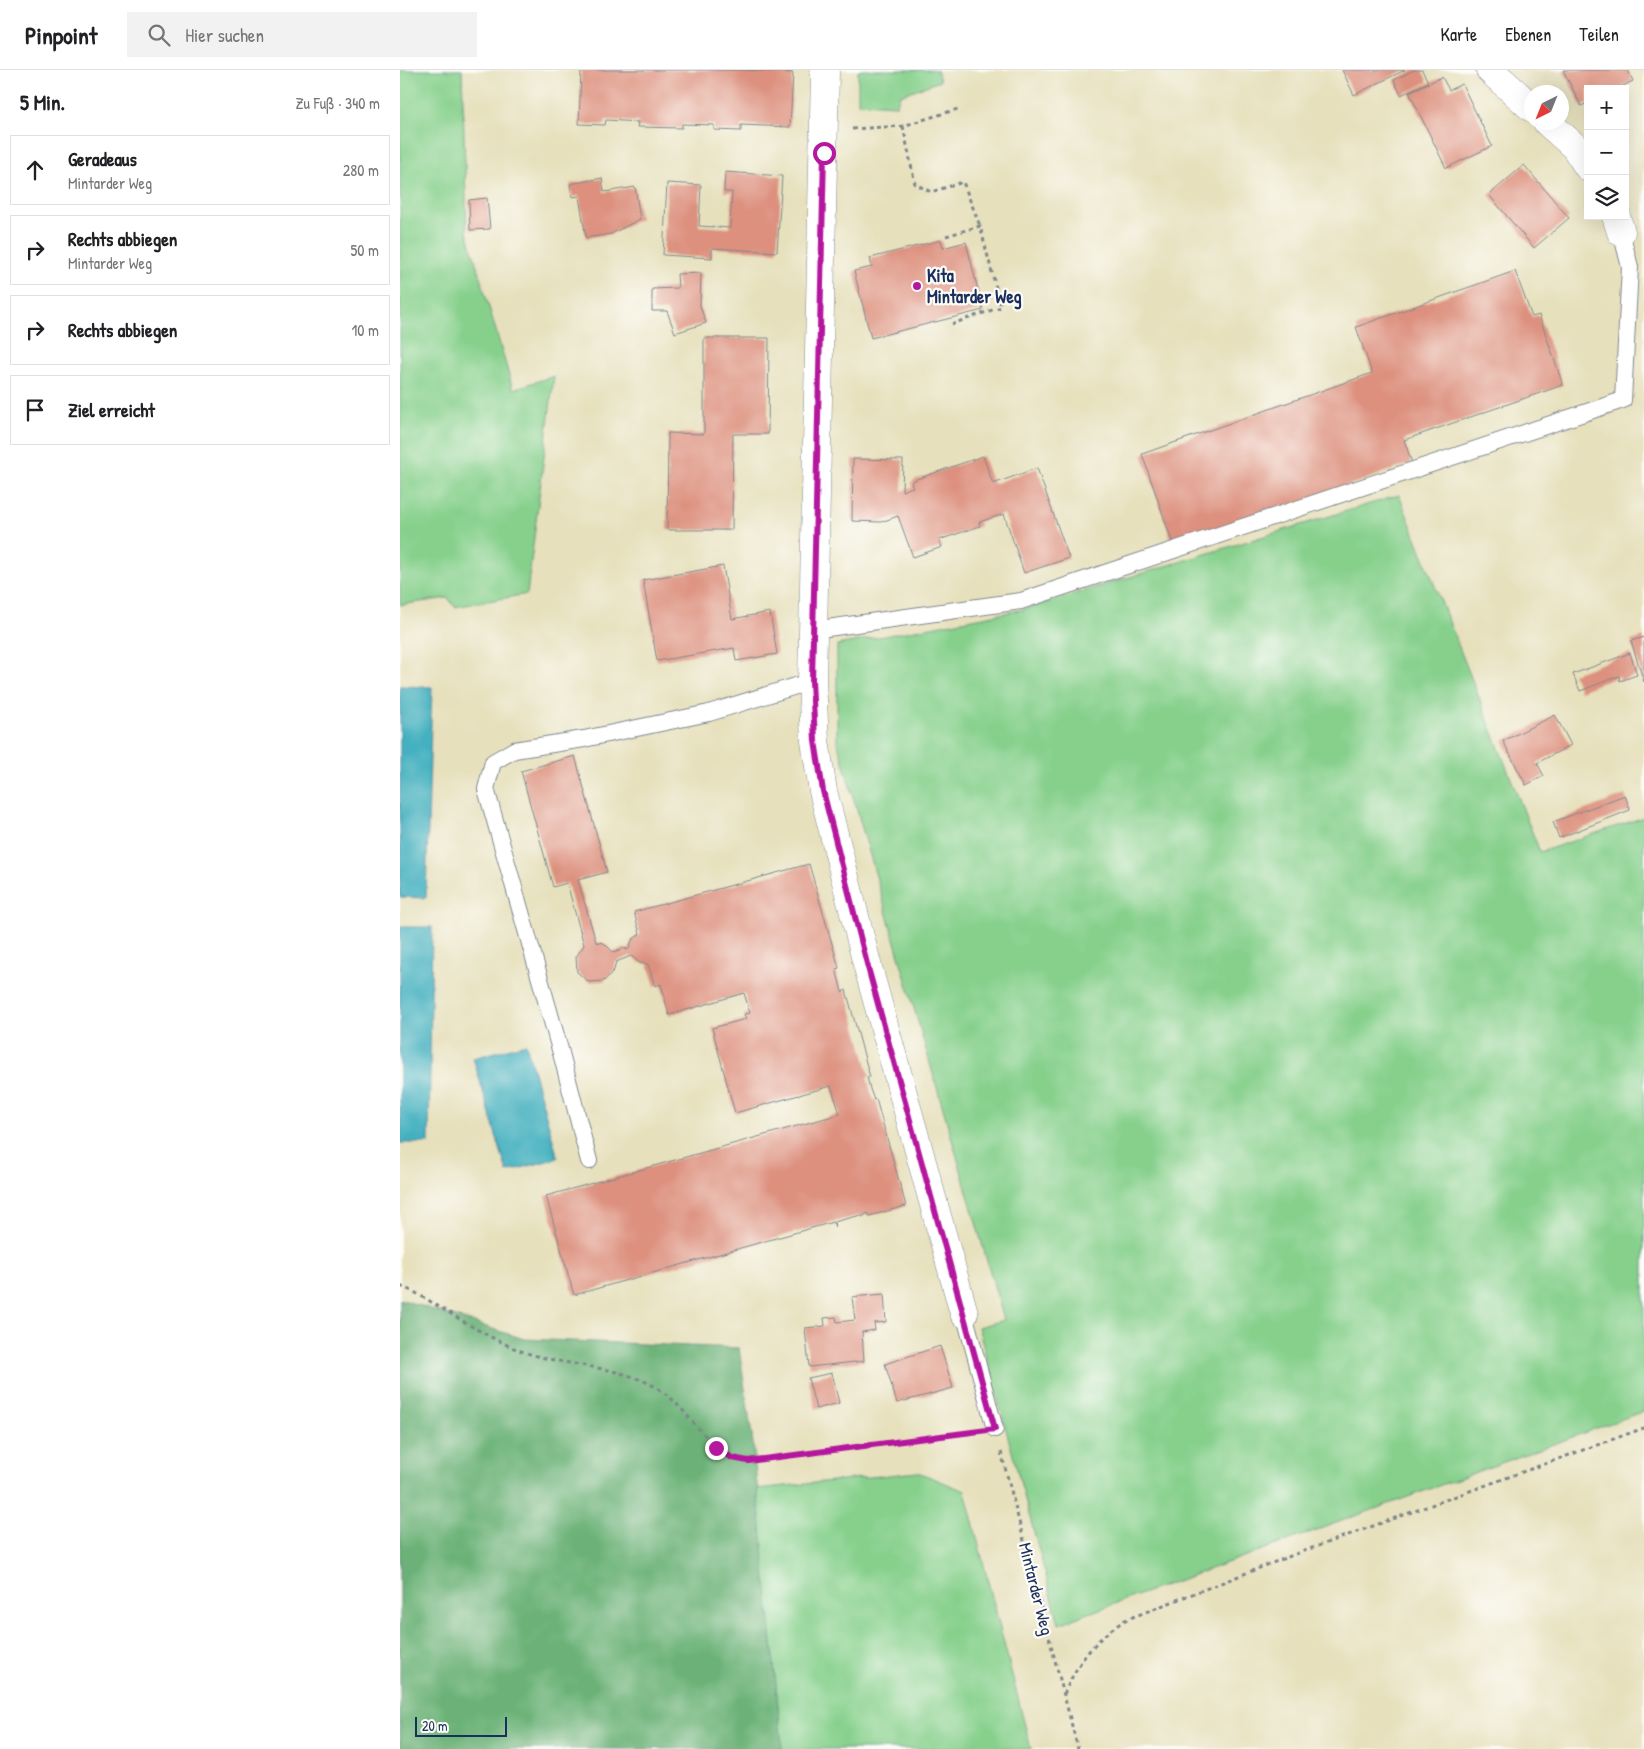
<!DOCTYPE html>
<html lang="de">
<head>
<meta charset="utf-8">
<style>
	:root { --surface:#fff; --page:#f2f2f2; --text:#202124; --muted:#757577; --line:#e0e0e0 }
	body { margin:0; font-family:"Patrick Hand",sans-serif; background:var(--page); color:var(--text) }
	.controls { position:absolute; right:15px; top:15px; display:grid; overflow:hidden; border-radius:0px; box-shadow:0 5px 20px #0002 }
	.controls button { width:45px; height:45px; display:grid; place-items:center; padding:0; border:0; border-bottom:1px solid var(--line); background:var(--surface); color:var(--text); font:25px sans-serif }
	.compass { position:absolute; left:1124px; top:15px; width:45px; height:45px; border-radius:50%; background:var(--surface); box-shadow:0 5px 20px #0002; rotate:223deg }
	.scale { position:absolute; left:15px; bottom:12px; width:92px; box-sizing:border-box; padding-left:5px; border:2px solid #1b2f5e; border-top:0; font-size:14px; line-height:18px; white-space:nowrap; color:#1b2f5e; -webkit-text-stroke:4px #fdfcf7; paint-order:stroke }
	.stop { position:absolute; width:15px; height:15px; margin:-11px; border:4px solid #b5179e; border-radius:50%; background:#fff }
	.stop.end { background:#b5179e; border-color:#fff; box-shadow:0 1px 5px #0008 }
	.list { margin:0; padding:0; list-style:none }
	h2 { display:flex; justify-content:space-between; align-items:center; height:65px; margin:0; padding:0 20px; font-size:21px }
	h2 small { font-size:16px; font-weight:400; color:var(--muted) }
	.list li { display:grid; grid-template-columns:32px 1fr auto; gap:15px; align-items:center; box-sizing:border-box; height:70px; margin:0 10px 10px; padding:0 10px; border:1px solid var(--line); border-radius:0px }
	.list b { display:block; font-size:19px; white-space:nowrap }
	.list p { margin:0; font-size:16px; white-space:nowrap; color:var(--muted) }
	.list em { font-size:16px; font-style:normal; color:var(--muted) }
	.icon { flex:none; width:28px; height:28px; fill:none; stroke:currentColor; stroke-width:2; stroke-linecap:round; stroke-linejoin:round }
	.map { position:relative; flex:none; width:1244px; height:1679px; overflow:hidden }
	header { display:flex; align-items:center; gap:30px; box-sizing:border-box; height:70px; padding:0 25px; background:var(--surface); border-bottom:1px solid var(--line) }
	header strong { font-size:24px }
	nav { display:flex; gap:28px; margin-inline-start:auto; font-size:18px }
	.search { width:350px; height:45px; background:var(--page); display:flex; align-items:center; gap:12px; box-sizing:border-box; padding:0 18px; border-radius:0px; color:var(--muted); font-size:19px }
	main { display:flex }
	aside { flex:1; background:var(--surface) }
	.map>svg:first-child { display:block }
	.green { fill:#86d08c; stroke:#508075 }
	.forest { fill:#6cb278; stroke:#44706b }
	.water { fill:#44b1c0; stroke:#30708f }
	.building { fill:#dd907e }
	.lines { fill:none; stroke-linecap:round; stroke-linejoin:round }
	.service-casing { stroke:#80888d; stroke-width:18 }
	.minor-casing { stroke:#80888d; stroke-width:29 }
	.path { stroke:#80888d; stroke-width:3; stroke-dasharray:4 4; stroke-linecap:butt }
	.service { stroke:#fff; stroke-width:16 }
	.minor { stroke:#fff; stroke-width:28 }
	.route { stroke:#b5179e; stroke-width:6 }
	.poi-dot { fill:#b5179e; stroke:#fdfcf7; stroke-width:2 }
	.labels { text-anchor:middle; stroke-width:4.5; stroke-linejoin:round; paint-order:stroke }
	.poi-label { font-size:18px; font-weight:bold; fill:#1b2f5e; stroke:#fdfcf7; text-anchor:start }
	.street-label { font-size:18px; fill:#1b2f5e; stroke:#fdfcf7 }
</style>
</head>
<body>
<header>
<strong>Pinpoint</strong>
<div class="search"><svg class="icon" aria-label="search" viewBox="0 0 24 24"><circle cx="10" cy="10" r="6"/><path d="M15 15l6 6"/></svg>Hier suchen</div>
<nav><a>Karte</a><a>Ebenen</a><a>Teilen</a></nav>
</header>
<main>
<aside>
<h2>5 Min.<small>Zu Fuß · 340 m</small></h2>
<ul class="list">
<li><svg class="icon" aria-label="ahead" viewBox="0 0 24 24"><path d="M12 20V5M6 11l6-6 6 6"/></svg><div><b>Geradeaus</b><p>Mintarder Weg</p></div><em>280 m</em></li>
<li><svg class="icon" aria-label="right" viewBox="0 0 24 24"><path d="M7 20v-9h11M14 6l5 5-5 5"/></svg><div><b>Rechts abbiegen</b><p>Mintarder Weg</p></div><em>50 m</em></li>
<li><svg class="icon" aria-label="right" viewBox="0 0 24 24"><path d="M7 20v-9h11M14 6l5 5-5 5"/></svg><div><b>Rechts abbiegen</b></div><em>10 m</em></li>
<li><svg class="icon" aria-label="arrive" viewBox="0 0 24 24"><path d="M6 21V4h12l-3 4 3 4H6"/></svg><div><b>Ziel erreicht</b></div></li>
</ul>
</aside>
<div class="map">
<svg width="1244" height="1679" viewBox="0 0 1244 1679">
	<rect width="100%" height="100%" fill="#fdfcf7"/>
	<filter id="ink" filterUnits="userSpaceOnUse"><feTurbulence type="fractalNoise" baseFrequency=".02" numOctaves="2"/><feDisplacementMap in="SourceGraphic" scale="10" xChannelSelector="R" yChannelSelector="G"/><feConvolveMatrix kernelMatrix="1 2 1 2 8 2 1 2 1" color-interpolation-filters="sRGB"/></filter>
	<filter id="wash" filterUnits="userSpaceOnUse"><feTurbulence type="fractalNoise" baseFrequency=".0096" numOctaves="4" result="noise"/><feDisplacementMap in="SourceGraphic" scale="20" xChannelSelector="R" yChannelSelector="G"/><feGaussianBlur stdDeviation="1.12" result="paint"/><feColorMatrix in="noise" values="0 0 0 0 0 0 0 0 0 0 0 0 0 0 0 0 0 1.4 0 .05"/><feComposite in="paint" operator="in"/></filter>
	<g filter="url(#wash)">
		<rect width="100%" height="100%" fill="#e6e0bc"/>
		<!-- green -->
		<path class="green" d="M0,0H62L67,162L113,319L154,306L127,524L55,537L48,528L0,535Z
			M458,0H537L540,11L500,25L497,35L458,33Z
			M999,425L1140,782L1244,747V1341L659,1554L578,1257L604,1250L437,671V575L625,539Z
			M518,1402L565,1421L631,1679H382L357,1419Z"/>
		<!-- forest -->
		<path class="forest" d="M0,1229L124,1269L339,1278L353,1373L382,1679H0Z"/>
		<!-- water -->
		<path class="water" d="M0,616L32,617L26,828L0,827Z
			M0,857H32L29,1073H0Z
			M126,974L158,1088L107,1102L73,988Z"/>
		<g id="blocks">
			<!-- building -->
			<path class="building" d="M181,0H343L393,3L390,57L341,55V61L314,60V55L282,54V58L237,57L238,52L206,50L205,55L179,54Z
				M942,0H1005L954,25Z
				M1014,0H1022L1028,12L1001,25L994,10Z
				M1163,0H1228L1233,11L1223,16L1225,19H1188V33L1181,36Z
				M1042,7L1049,20L1062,14L1092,76L1046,98L1009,22Z
				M1124,95L1169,148L1134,178L1089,125Z
				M325,102L382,106L377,182L312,178V188L263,185L267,113L301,115L299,156L330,158L332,122H324Z
				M202,108L204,122L235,117L240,149L211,164L186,168L179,126L172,127L170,114Z
				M87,128L90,159L70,160L69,130Z
				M541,170L543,178L566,172L583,240L471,268L454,201L472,197L470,188Z
				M1115,201L1132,247L1139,245L1163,315L1004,370L1012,393L774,477L742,384L972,303L956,257Z
				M301,203L300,236L306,253L275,263L267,241H252V219L278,218L277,204Z
				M304,268H369L368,364H333L332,460H267L268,363L304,364Z
				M583,386L593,414L637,398L669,488L624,503L604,444L579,452L580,456L539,470L542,477L513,487L498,446L481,452L452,451L453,389L503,390L502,421L513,417L511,413L514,410Z
				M323,496L332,549L370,542L377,584L336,591L334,578L257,591L243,510Z
				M1244,567V612L1231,571Z
				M1230,583L1237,605L1220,611L1219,606L1180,621L1173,604Z
				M1155,645L1171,675L1137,693L1144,706L1126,715L1103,671Z
				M175,686L207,802L178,810L196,872L204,873L213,882L226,878V880L229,879L232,870L240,864L234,842L409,794L439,898L436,899L442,922L446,920L470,1007H467L470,1019L474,1030L476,1029L506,1136L469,1146L468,1143L462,1147L461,1145L434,1152L435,1157L433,1152L174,1225L146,1126L440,1044L431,1016L335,1043L312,958L346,949L344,944L350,943L344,923L269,945L261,914L255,916L248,894L240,893L231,886L216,892L214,900L204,911L189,912L177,902L176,887L184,875L167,813L153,817L121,701Z
				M1225,725L1230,740L1159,768L1153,752Z
				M484,1224L486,1252L474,1253L475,1260L462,1262L464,1291L409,1297L405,1258L425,1256L424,1248L436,1247L437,1252L455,1250L452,1227Z
				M540,1276L553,1318L497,1333L485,1294Z
				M432,1303L439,1333L416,1339L408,1308Z"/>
		</g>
	</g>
	<g filter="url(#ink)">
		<use href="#blocks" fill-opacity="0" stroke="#80888d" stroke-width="1"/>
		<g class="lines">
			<!-- service casing -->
			<g class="service-casing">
				<path id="service" d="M413,560L621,531L1223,330L1230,197L1221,162
					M189,1091L161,983L86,719L93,692L114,680L184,669L309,643L412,611
					M564,1243L595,1359"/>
			</g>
			<!-- minor casing -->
			<g class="minor-casing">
				<path id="minor" d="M425,0L412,611L415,671L423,721L467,894L564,1243
					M1090,0L1132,38
					M1147,52L1175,77L1188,97
					M1216,146L1221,162"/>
			</g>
			<!-- path -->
			<path class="path" d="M503,56L515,114L531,122L563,112L580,156
				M452,59L503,56L561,38
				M546,166L580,156L601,237L552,254
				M0,1216L14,1222C50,1242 86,1268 124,1282C166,1297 221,1295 259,1319C293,1342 305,1382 348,1391L572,1362
				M601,1382L678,1679
				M664,1624C679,1590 694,1570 725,1550L893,1485L1244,1358"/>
			<!-- service -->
			<use href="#service" class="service"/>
			<!-- minor -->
			<use href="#minor" class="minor"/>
		</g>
	</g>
	<g class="lines" filter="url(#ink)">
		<!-- route -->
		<path class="route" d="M316,1378L332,1388L348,1391L595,1359L467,894L423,721L415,671L412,611L424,83"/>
	</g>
	<!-- markers -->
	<circle class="poi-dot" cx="517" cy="216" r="5"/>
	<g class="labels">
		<!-- poi labels -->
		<g class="poi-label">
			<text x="527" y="212">Kita<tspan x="527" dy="21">Mintarder Weg</tspan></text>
		</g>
		<!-- street labels -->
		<g class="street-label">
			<text transform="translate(636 1519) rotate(76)" y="6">Mintarder Weg</text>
		</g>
	</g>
</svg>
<div class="controls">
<button>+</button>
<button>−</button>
<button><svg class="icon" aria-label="layers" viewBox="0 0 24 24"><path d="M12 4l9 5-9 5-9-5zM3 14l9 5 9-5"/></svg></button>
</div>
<svg class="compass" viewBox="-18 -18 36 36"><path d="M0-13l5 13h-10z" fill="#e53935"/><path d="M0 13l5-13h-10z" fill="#757577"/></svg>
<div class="scale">20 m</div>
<div class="stop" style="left:424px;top:83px"></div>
<div class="stop end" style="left:316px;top:1378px"></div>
</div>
</main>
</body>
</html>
